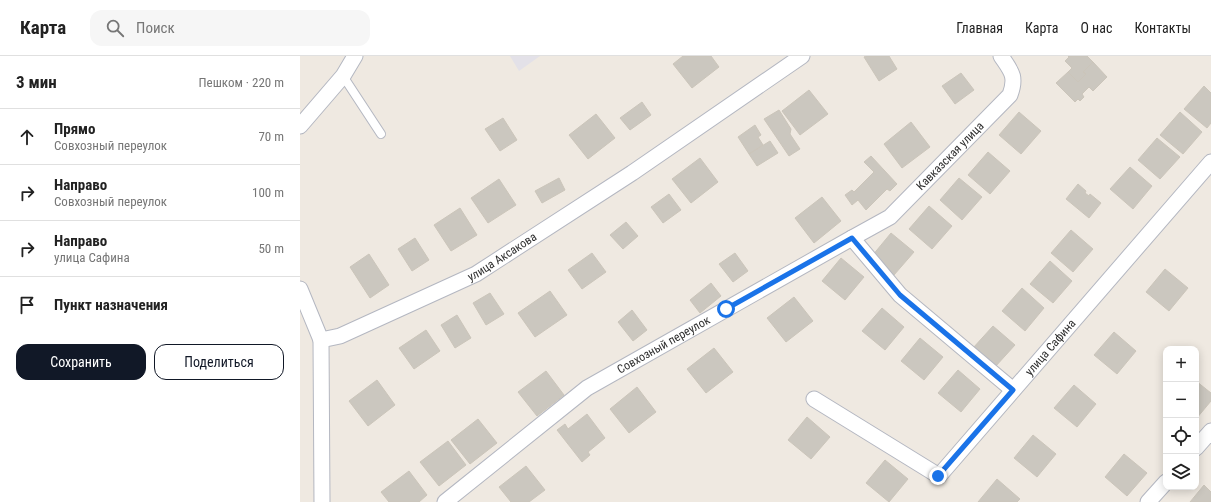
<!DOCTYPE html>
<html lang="ru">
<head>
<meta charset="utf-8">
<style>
	:root { --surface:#fff; --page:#f6f6f6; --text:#222; --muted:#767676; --line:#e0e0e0; --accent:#111827 }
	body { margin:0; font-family:"Roboto Condensed",sans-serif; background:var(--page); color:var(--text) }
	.controls { position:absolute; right:12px; bottom:12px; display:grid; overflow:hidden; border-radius:8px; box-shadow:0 2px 10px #0003 }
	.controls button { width:36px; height:36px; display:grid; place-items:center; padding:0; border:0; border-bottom:1px solid var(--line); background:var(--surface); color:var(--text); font:20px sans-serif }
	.stop { position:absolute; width:12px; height:12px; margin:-9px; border:3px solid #1a73e8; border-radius:50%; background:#fff }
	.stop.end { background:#1a73e8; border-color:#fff; box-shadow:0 1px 4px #0008 }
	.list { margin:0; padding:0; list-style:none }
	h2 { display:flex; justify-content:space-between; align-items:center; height:52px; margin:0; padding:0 16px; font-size:17px }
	h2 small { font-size:13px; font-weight:400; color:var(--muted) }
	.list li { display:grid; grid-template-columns:26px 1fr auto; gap:12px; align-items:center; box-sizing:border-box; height:56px; padding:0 16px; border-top:1px solid var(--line) }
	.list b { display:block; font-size:15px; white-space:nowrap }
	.list p { margin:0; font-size:13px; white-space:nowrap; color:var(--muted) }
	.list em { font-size:13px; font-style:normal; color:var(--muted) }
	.actions { display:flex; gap:8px; padding:12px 16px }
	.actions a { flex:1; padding:9px 0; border:1px solid var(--accent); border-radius:12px; text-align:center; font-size:14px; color:var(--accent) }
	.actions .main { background:var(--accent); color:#fff }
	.icon { flex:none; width:22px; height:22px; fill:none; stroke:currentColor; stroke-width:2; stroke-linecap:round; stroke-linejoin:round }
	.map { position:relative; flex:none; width:911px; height:446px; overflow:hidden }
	header { display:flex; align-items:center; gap:24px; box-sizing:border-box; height:56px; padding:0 20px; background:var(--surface); border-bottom:1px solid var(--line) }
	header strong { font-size:19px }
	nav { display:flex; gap:22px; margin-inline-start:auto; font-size:14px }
	.search { width:280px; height:36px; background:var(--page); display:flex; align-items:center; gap:10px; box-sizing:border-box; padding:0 14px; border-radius:12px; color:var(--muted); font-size:15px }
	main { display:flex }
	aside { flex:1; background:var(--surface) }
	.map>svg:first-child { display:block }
	.industrial { fill:#e3e1e8 }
	.building { fill:#cbc7bf; stroke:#cbc5ba }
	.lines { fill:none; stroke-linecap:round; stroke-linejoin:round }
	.service-casing { stroke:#b4b7c1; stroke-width:10 }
	.minor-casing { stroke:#b4b7c1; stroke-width:17 }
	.service { stroke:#fff; stroke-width:8 }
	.minor { stroke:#fff; stroke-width:15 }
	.route { stroke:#1a73e8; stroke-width:5 }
	.labels { text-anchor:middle; stroke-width:3.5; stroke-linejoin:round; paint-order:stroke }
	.street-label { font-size:12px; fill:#2e2e2e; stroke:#fff }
</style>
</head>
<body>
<header>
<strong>Карта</strong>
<div class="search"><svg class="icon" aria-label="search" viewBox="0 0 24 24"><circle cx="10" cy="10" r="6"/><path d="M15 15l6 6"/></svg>Поиск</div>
<nav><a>Главная</a><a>Карта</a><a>О нас</a><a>Контакты</a></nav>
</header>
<main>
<aside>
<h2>3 мин<small>Пешком · 220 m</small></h2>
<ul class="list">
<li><svg class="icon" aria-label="ahead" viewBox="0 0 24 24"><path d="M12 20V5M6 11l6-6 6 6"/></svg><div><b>Прямо</b><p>Совхозный переулок</p></div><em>70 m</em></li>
<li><svg class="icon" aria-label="right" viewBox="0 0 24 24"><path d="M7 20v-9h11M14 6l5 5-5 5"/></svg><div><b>Направо</b><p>Совхозный переулок</p></div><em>100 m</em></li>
<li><svg class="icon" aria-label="right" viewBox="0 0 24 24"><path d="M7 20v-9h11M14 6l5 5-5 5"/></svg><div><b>Направо</b><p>улица Сафина</p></div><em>50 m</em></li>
<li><svg class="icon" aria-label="arrive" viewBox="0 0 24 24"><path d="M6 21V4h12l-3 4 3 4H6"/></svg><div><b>Пункт назначения</b></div></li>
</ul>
<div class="actions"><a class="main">Сохранить</a><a>Поделиться</a></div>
</aside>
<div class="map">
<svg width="911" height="446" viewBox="0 0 911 446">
	<rect width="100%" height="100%" fill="#efe9e1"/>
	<!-- industrial -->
	<path class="industrial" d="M210,0H240L219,15Z"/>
	<!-- building -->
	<path class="building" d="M383,0H411L419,11L392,32L373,8Z
		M566,0H589L597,13L579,25L564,1Z
		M768,0H787L793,6L783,16L786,18L778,26L768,16L772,12L765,5L769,1Z
		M793,6L807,21L793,35L789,31L782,38L784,41L780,45L778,43L775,46L756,27L768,16L778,26L786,18L783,16Z
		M661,17L674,34L655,48L642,30Z
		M904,30L911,37V67L907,72L884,53Z
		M509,34L528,58L500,79L482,55Z
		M342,46L351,59L330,74L320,62Z
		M479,54L491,73L490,78L500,93L489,100L464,63Z
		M719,56L741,75L721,98L699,79Z
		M880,56L902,76L883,98L860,79Z
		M296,58L315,82L288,103L269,79Z
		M203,62L217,84L200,95L185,73Z
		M611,66L630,91L602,112L584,88Z
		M455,69L461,79L458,81L463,89L449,98L438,81Z
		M857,82L880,101L860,123L838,104Z
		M470,85L478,97L457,110L449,98Z
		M688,96L710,115L690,138L668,119Z
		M571,100L597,128L590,135L587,133L566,154L558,144L552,149L545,139L552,134L554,136L574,116L564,106Z
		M400,102L418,126L391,147L372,123Z
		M830,111L852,130L833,153L810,133Z
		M259,122L265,134L242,147L235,135Z
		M659,122L682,141L662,164L640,144Z
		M199,123L216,149L188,167L171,142Z
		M778,128L786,135L785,137L789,140L790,138L801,147L789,162L766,143Z
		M369,138L381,154L363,167L351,151Z
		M522,141L541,165L514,187L495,162Z
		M629,150L652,170L632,193L609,173Z
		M160,152L177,179L151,195L134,169Z
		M326,166L338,180L323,193L310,179Z
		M771,174L793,193L773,216L751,197Z
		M591,177L614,196L594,219L572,200Z
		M115,182L129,204L112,215L98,193Z
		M292,197L306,216L282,233L268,214Z
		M435,197L448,215L433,226L419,208Z
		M69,198L89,229L70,242L50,211Z
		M541,202L564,221L545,244L522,225Z
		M750,205L772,225L753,247L730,228Z
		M865,213L888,232L869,255L846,236Z
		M411,227L421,240L400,257L390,244Z
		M722,232L744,252L725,275L702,255Z
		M250,235L267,259L235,281L218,257Z
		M190,237L204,258L186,269L173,247Z
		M494,241L513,265L486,286L467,262Z
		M582,252L604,271L585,294L562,275Z
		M332,254L347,274L333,285L318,266Z
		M157,259L171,282L155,292L141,269Z
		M693,270L715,289L695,311L673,292Z
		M126,274L140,295L114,313L99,292Z
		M814,276L836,295L817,318L794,299Z
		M620,282L643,301L624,324L601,305Z
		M414,292L433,316L406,337L387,313Z
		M658,314L680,333L661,356L638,337Z
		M246,315L264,339L237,360L218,336Z
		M77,324L95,349L68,370L49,345Z
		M896,325L911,337V345L896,363Z
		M774,329L796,348L777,371L754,352Z
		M337,331L356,356L329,377L310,353Z
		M287,358L305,382L288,396L290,399L282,406L257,374L265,368L268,373Z
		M507,361L530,381L511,403L488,384Z
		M178,363L197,387L170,408L151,384Z
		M733,379L756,398L737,421L714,402Z
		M148,385L166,409L139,430L120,406Z
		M824,398L847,417L827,440L805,421Z
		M585,404L608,423L589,446L566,427Z
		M226,410L245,434L229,446H211L199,431Z
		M109,415L127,439L119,446H89L81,436Z
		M697,423L720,443L717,446H678Z
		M904,429L911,436V446H890Z"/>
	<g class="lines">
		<!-- service casing -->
		<g class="service-casing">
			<path id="service" d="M43,20L81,78"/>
		</g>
		<!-- minor casing -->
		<g class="minor-casing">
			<g id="minor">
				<path d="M0,70L43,20L55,0"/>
				<path id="s1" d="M552,182L590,161L710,39C717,20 711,15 701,0"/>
				<path d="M0,233L21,284"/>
				<path id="s2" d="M514,343L639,420L911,106"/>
				<path d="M896,392L911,375"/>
				<path id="s3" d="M22,446L21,284L40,280L176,218L332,117L502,0"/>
				<path id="s4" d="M145,446L287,332L552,182L600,239L713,334"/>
				<path d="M848,446L866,426"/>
			</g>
		</g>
		<!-- service -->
		<use href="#service" class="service"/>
		<!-- minor -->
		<use href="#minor" class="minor"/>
	</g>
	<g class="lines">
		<!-- route -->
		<path class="route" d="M426,253L552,182L600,239L713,334L638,420"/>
	</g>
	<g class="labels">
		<!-- street labels -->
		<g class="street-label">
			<text dy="4" stroke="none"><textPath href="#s1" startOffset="129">Кавказская улица</textPath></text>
			<text dy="4" stroke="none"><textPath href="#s3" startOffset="362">улица Аксакова</textPath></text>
			<text dy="4" stroke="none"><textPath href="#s4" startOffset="270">Совхозный переулок</textPath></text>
			<text dy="4" stroke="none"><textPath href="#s2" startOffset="317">улица Сафина</textPath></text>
		</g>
	</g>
</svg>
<div class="controls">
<button>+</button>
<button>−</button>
<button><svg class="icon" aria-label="locate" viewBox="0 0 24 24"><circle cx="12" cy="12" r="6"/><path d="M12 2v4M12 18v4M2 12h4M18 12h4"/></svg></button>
<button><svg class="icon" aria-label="layers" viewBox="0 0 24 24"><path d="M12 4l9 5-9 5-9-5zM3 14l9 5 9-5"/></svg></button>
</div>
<div class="stop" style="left:426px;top:253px"></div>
<div class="stop end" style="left:638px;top:420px"></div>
</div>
</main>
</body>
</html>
